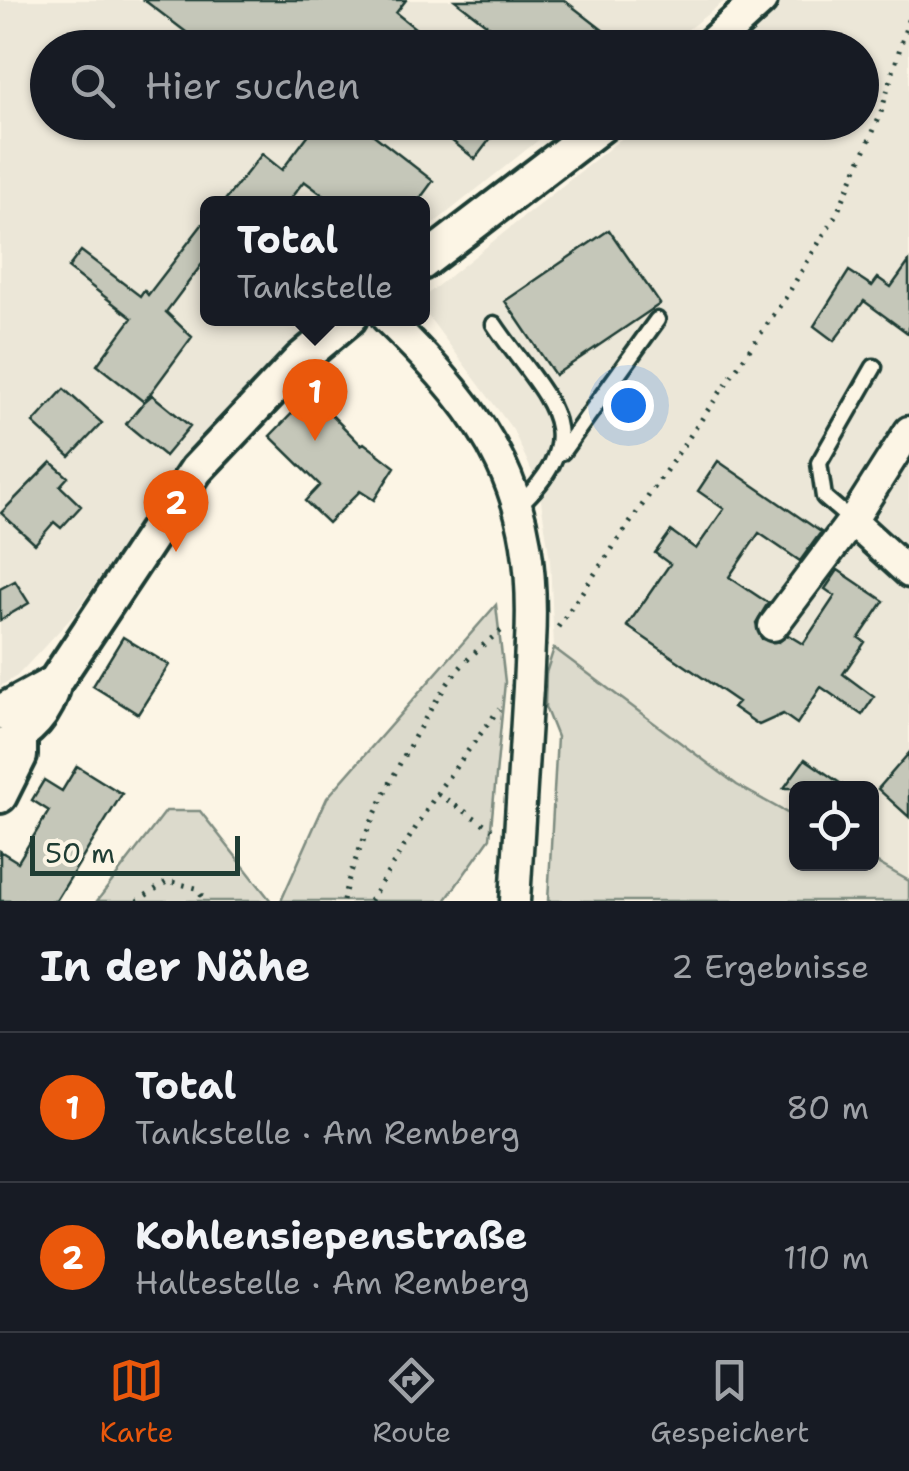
<!DOCTYPE html>
<html lang="de">
<head>
<meta charset="utf-8">
<style>
	:root { --surface:#171b24; --page:#242831; --text:#f1f3f6; --muted:#9ea1a6; --line:#363941; --accent:#ea580c }
	body { margin:0; font-family:"Shantell Sans",sans-serif; background:var(--page); color:var(--text) }
	.controls { position:absolute; right:30px; bottom:30px; display:grid; overflow:hidden; border-radius:15px; box-shadow:0 2px 8px #0004 }
	.controls button { width:90px; height:90px; display:grid; place-items:center; padding:0; border:0; border-bottom:2px solid var(--line); background:var(--surface); color:var(--text); font:50px sans-serif }
	.scale { position:absolute; left:30px; bottom:25px; width:210px; box-sizing:border-box; padding-left:10px; border:5px solid #1f3d34; border-top:0; font-size:28px; line-height:35px; white-space:nowrap; color:#1f3d34; -webkit-text-stroke:8px #fcf5e5; paint-order:stroke }
	.you { position:absolute; left:628px; top:405px; width:35px; height:35px; margin:-25px; border:8px solid #fff; border-radius:50%; background:#1a73e8; box-shadow:0 0 0 15px #1a73e833 }
	.badge { display:grid; place-items:center; width:65px; height:65px; border-radius:50%; background:var(--accent); color:#fff; font-size:32px; font-weight:700 }
	.pin { position:absolute; translate:-50% -82px; filter:drop-shadow(0 2px 5px #0008) }
	.pin::after { content:''; position:absolute; top:52px; width:35px; height:30px; background:inherit; clip-path:polygon(0 0,100% 0,50% 100%) }
	.popup { position:absolute; left:200px; top:196px; width:230px; height:130px; box-sizing:border-box; display:grid; place-content:center; border-radius:15px; background:var(--surface); filter:drop-shadow(0 2px 8px #0005); font-size:32px; white-space:nowrap; color:var(--muted) }
	.popup b { font-size:38px; color:var(--text) }
	.popup::after { content:''; position:absolute; left:50%; top:100%; margin-left:-20px; border:20px solid transparent; border-top-color:var(--surface) }
	.list { margin:0; padding:0; list-style:none }
	h2 { display:flex; justify-content:space-between; align-items:center; height:130px; margin:0; padding:0 40px; font-size:42px }
	h2 small { font-size:32px; font-weight:400; color:var(--muted) }
	.list li { display:grid; grid-template-columns:65px 1fr auto; gap:30px; align-items:center; box-sizing:border-box; height:150px; padding:0 40px; border-top:2px solid var(--line) }
	.list b { display:block; font-size:38px; white-space:nowrap }
	.list p { margin:0; font-size:32px; white-space:nowrap; color:var(--muted) }
	.list em { font-size:32px; font-style:normal; color:var(--muted) }
	.icon { flex:none; width:55px; height:55px; fill:none; stroke:currentColor; stroke-width:2; stroke-linecap:round; stroke-linejoin:round }
	.map { position:relative; flex:none; width:909px; height:901px; overflow:hidden }
	.search { position:absolute; background:var(--surface); box-shadow:0 2px 8px #0004; left:30px; right:30px; top:30px; height:110px; display:flex; align-items:center; gap:25px; box-sizing:border-box; padding:0 35px; border-radius:55px; color:var(--muted); font-size:38px }
	.sheet { height:430px; background:var(--surface) }
	nav { display:flex; justify-content:space-around; align-items:center; box-sizing:border-box; height:140px; border-top:2px solid var(--line); background:var(--surface); font-size:28px; color:var(--muted) }
	nav a { display:grid; justify-items:center; gap:5px }
	nav .on { color:var(--accent) }
	.map>svg:first-child { display:block }
	.built { fill:#ece7d8 }
	.green { fill:#dcdacc; stroke:#7e8c80; stroke-width:2.5 }
	.building { fill:#c5c7b9; stroke:#1f3d34; stroke-width:2.5 }
	.lines { fill:none; stroke-linecap:round; stroke-linejoin:round }
	.service-casing { stroke:#1f3d34; stroke-width:21 }
	.minor-casing { stroke:#1f3d34; stroke-width:35 }
	.tertiary-casing { stroke:#1f3d34; stroke-width:40 }
	.path { stroke:#1f3d34; stroke-width:5; stroke-dasharray:2.5 8; stroke-linecap:butt }
	.service { stroke:#fcf5e5; stroke-width:14 }
	.minor { stroke:#fcf5e5; stroke-width:28 }
	.tertiary { stroke:#fcf5e5; stroke-width:32 }
	.minor-bridge-casing { stroke:#1f3d34; stroke-width:35; stroke-linecap:butt }
	.minor-bridge { stroke:#fcf5e5; stroke-width:28 }
</style>
</head>
<body>
<div class="map">
<svg width="909" height="901" viewBox="0 0 909 901">
	<rect width="100%" height="100%" fill="#fcf5e5"/>
	<filter id="ink" filterUnits="userSpaceOnUse"><feTurbulence type="fractalNoise" baseFrequency=".01" numOctaves="2"/><feDisplacementMap in="SourceGraphic" scale="20" xChannelSelector="R" yChannelSelector="G"/><feConvolveMatrix kernelMatrix="1 2 1 2 8 2 1 2 1" color-interpolation-filters="sRGB"/></filter>
	<g filter="url(#ink)">
		<!-- built -->
		<path class="built" d="M0,0H726L665,47L48,48V122L560,123L423,232L422,204H208V318L314,319L178,466L72,617L17,676L0,686Z
			M781,0H909V881L872,860V788H796V818L737,785L554,648L550,560L539,487L513,430L428,316L425,296L641,123L862,122V48L729,47Z"/>
		<!-- green -->
		<path class="green" d="M496,605L505,682L490,838L445,901H281L327,798Z
			M554,648L737,785L796,818V864H872V860L909,881V901H548L557,737L545,707L546,673Z
			M166,811H200L271,901H97Z"/>
		<!-- building -->
		<path class="building" d="M144,0H406L396,13L440,48H207Z
			M455,0H564L626,48H517Z
			M318,122H357L433,181L416,204H335L304,181L286,204H222L262,154L282,170Z
			M428,122H503L475,159Z
			M208,217V256L166,312L192,337L144,402L152,395L190,426L165,456L126,424L144,402L97,365L132,318L68,268L81,251L140,296L144,290L148,295Z
			M609,230L660,304L555,375L505,301Z
			M909,262V334L864,301L834,341L814,326L849,271L872,286L878,278L891,287Z
			M64,389L102,423L70,457L33,423Z
			M311,394L361,445L364,443L395,467L374,500L360,491L328,523L305,501L320,485L270,436Z
			M718,461L821,532L800,561L759,533L729,577L768,603L756,623L762,639L779,642L788,635L803,644L835,596L825,589L838,570L884,601L859,638L865,642L843,674L874,697L862,715L821,687L797,724L783,714L759,725L733,707L738,702L627,626L670,564L655,553L671,531L696,549L724,509L698,491Z
			M51,462L68,477L60,486L81,506L61,528L54,522L35,544L1,513Z
			M15,581L29,603L0,620V589Z
			M123,637L169,665L138,714L93,686Z
			M909,753V817L878,789Z
			M805,759L847,788H784Z
			M77,766L122,794L56,901H0V851L18,862L49,811L32,800L44,780L62,791Z"/>
		<g class="lines">
			<!-- service casing -->
			<g class="service-casing">
				<path id="service" d="M494,324C543,397 598,431 519,505
					M562,452L657,320
					M852,521L824,497L819,463L874,367"/>
			</g>
			<!-- minor casing -->
			<g class="minor-casing">
				<path id="minor" d="M386,318C492,421 538,492 530,644
					M852,521L909,573
					M773,626L852,521L909,431
					M515,901L528,687"/>
			</g>
			<!-- tertiary casing -->
			<g class="tertiary-casing">
				<path id="tertiary" d="M708,48L760,0
					M422,263L606,122
					M0,712L55,682
					M0,747C30,731 47,714 55,682L196,470L301,359L350,318
					M0,796L20,756V734"/>
			</g>
			<!-- path -->
			<path class="path" d="M558,627L786,297L838,211L880,116L909,17
				M438,794L492,829
				M137,901L168,881L196,888L205,901
				M343,901C353,847 422,713 458,670C471,655 488,640 505,628
				M370,901L441,787L499,709"/>
			<!-- service -->
			<use href="#service" class="service"/>
			<!-- minor -->
			<use href="#minor" class="minor"/>
			<!-- tertiary -->
			<use href="#tertiary" class="tertiary"/>
			<!-- minor-bridge casing -->
			<g class="minor-bridge-casing">
				<path id="minor-bridge" d="M528,687L530,644"/>
			</g>
			<!-- minor-bridge -->
			<use href="#minor-bridge" class="minor-bridge"/>
		</g>
	</g>
</svg>
<div class="controls">
<button><svg class="icon" aria-label="locate" viewBox="0 0 24 24"><circle cx="12" cy="12" r="6"/><path d="M12 2v4M12 18v4M2 12h4M18 12h4"/></svg></button>
</div>
<div class="scale">50 m</div>
<div class="you"></div>
<div class="pin badge" style="left:315px;top:441px">1</div>
<div class="popup"><b>Total</b>Tankstelle</div>
<div class="pin badge" style="left:176px;top:552px">2</div>
<div class="search"><svg class="icon" aria-label="search" viewBox="0 0 24 24"><circle cx="10" cy="10" r="6"/><path d="M15 15l6 6"/></svg>Hier suchen</div>
</div>
<section class="sheet">
<h2>In der Nähe<small>2 Ergebnisse</small></h2>
<ul class="list">
<li><span class="badge">1</span><div><b>Total</b><p>Tankstelle · Am Remberg</p></div><em>80 m</em></li>
<li><span class="badge">2</span><div><b>Kohlensiepenstraße</b><p>Haltestelle · Am Remberg</p></div><em>110 m</em></li>
</ul>
</section>
<nav>
<a class="on"><svg class="icon" aria-label="map" viewBox="0 0 24 24"><path d="M3 6l6-2 6 2 6-2v14l-6 2-6-2-6 2zM9 4v14M15 6v14"/></svg>Karte</a>
<a><svg class="icon" aria-label="directions" viewBox="0 0 24 24"><path d="M12 3l9 9-9 9-9-9zM9 14v-3h6M13 9l2 2-2 2"/></svg>Route</a>
<a><svg class="icon" aria-label="saved" viewBox="0 0 24 24"><path d="M7 4h10v16l-5-4-5 4z"/></svg>Gespeichert</a>
</nav>
</body>
</html>
